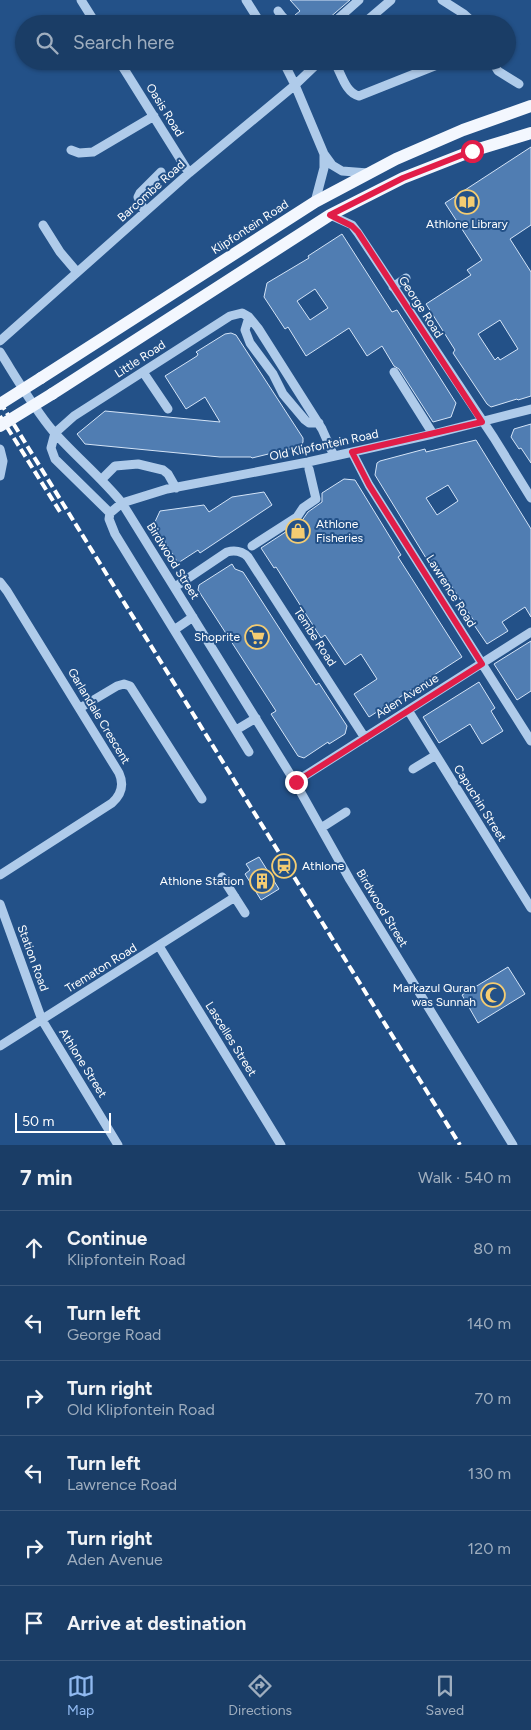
<!DOCTYPE html>
<html lang="en">
<head>
<meta charset="utf-8">
<style>
	:root { --surface:#1a3d66; --page:#23446c; --text:#f1f3f6; --muted:#9faebf; --line:#38567a; --accent:#90b9f0 }
	body { margin:0; font-family:Figtree,sans-serif; background:var(--page); color:var(--text) }
	.scale { position:absolute; left:15px; bottom:12px; width:96px; box-sizing:border-box; padding-left:5px; border:2px solid #fff; border-top:0; font-size:14px; line-height:18px; white-space:nowrap; color:#fff; -webkit-text-stroke:4px #235188; paint-order:stroke }
	.stop { position:absolute; width:15px; height:15px; margin:-11px; border:4px solid #e11d48; border-radius:50%; background:#fff }
	.stop.end { background:#e11d48; border-color:#fff; box-shadow:0 1px 5px #0008 }
	.list { margin:0; padding:0; list-style:none }
	h2 { display:flex; justify-content:space-between; align-items:center; height:65px; margin:0; padding:0 20px; font-size:21px }
	h2 small { font-size:16px; font-weight:400; color:var(--muted) }
	.list li { display:grid; grid-template-columns:32px 1fr auto; gap:15px; align-items:center; box-sizing:border-box; height:75px; padding:0 20px; border-top:1px solid var(--line) }
	.list b { display:block; font-size:19px; white-space:nowrap }
	.list p { margin:0; font-size:16px; white-space:nowrap; color:var(--muted) }
	.list em { font-size:16px; font-style:normal; color:var(--muted) }
	.icon { flex:none; width:28px; height:28px; fill:none; stroke:currentColor; stroke-width:2; stroke-linecap:round; stroke-linejoin:round }
	.map { position:relative; flex:none; width:531px; height:1145px; overflow:hidden }
	.search { position:absolute; background:var(--surface); box-shadow:0 1px 4px #0004; left:15px; right:15px; top:15px; height:55px; display:flex; align-items:center; gap:12px; box-sizing:border-box; padding:0 18px; border-radius:28px; color:var(--muted); font-size:19px }
	.sheet { height:515px; background:var(--surface) }
	nav { display:flex; justify-content:space-around; align-items:center; box-sizing:border-box; height:70px; border-top:1px solid var(--line); background:var(--surface); font-size:14px; color:var(--muted) }
	nav a { display:grid; justify-items:center; gap:2px }
	nav .on { color:var(--accent) }
	.map>svg:first-child { display:block }
	.building { fill:#507db2; stroke:#d4e4f7; fill-rule:evenodd }
	.lines { fill:none; stroke-linecap:round; stroke-linejoin:round }
	.minor { stroke:#afcbea; stroke-width:9 }
	.major { stroke:#f3f7fe; stroke-width:12 }
	.rail { stroke:#fff; stroke-width:4; stroke-dasharray:9 4; stroke-linecap:butt }
	.major-bridge { stroke:#f3f7fe; stroke-width:12 }
	.route { stroke:#e11d48; stroke-width:6 }
	.labels { text-anchor:middle; stroke-width:4; stroke-linejoin:round; paint-order:stroke }
	.street-label { font-size:12px; fill:#fff; stroke:#235188 }
	.poi-label { font-size:12px; fill:#fff; stroke:#235188; text-anchor:end }
</style>
</head>
<body>
<div class="map">
<svg width="531" height="1145" viewBox="0 0 531 1145">
	<rect width="100%" height="100%" fill="#235188"/>
	<!-- building -->
	<path class="building" d="M290,0H350L328,19L326,24H303L295,15L300,11Z
		M531,147V225L510,239L531,272V396L518,400L517,399L491,407L487,404L453,353L455,350L426,304L471,275L467,270L482,260L445,203ZM500,320L518,349L500,360L498,357L495,360L478,334Z
		M342,234L392,312L397,310L456,403L451,417L433,422L399,369L394,366L382,346L367,356L349,328L306,356L288,327L285,329L264,297L267,283L309,258L308,256ZM315,289L328,308L310,320L297,301Z
		M231,333L236,335L303,438V442L301,446L252,458L251,457H220L85,444L77,434L105,411L220,422L205,397L186,409L165,376L197,356L198,354L196,352L225,334Z
		M531,424V463L521,448L519,449L511,437L514,429Z
		M476,440L531,529V617L525,607L502,622L508,631L487,644L472,622L474,621L440,568L434,571L375,475L377,463L380,461L425,449L426,452ZM448,485L458,501L437,515L426,498Z
		M344,479L355,480L401,555L398,557L462,657L369,717L354,694L377,679L361,654L345,665L325,635L321,638L276,567L274,568L261,548L301,522L308,512L322,502V493Z
		M264,492L272,505L200,553L198,550L178,563L154,524L160,511L204,505L209,512L232,497Z
		M232,564L235,569L243,572L316,685L319,683L347,726L345,734L329,744L328,742L304,758L298,756L271,714L276,711L198,590L199,585Z
		M531,641V691L517,700L494,664Z
		M479,682L495,708L491,711L503,731L482,744L470,724L439,743L423,717Z
		M259,857L279,889L261,900L245,874L250,870L246,864Z
		M508,967L525,994L478,1023L462,995Z"/>
	<g class="lines">
		<!-- minor -->
		<path class="minor" d="M81,0L96,24
			M246,0L261,24
			M442,0L464,14L475,24
			M278,11L288,24
			M273,24L283,17
			M332,24L359,0
			M363,24L391,0
			M119,61L189,173
			M283,61L295,85L324,154L332,165L342,171L368,173
			M334,61C341,72 345,93 359,96L447,61
			M492,61L498,71L519,84
			M71,150L79,153L93,152L154,116
			M315,202L324,168V154
			M145,212L138,197L140,193L161,172
			M330,215L352,225L358,233L494,438L531,498
			M43,225L60,252L77,272
			M393,287L406,278
			M249,317L245,330L250,343L273,374L283,394L305,420L309,423H319
			M0,341L189,173L295,85L320,61
			M0,352C17,379 33,407 53,431C75,456 101,477 122,503L295,782L350,880L513,1145
			M143,372L168,409
			M394,372L433,434
			M55,433L74,416L230,316L242,313L249,317L258,328L322,429L334,456
			M55,433L51,448L55,459L110,513
			M0,449L3,461L0,476
			M352,452L369,485L531,741
			M102,479L115,466L138,464L163,470L168,474L176,488
			M252,546L297,517L303,508L316,499L309,469
			M0,582L7,591L119,773C124,784 122,794 112,803L0,875
			M175,587L227,552C235,550 242,551 248,557L365,738
			M174,630L193,617
			M80,708L117,686L124,684L130,686L202,799
			M408,710L531,908
			M236,730L256,718
			M249,752L115,534L109,519L110,513L122,503L167,489L308,462L433,434L531,409
			M413,769L436,755
			M295,782L531,632
			M321,828L346,812
			M222,877L245,913
			M0,904L42,1020L118,1145
			M159,946L281,1145
			M0,1046L235,897"/>
		<!-- major -->
		<path class="major" d="M41,378L315,202L396,159L463,130L531,106
			M52,394L330,215L403,178L472,151L531,133"/>
		<!-- rail -->
		<path class="rail" d="M0,402L460,1145
			M0,416L62,515"/>
		<!-- major-bridge -->
		<path class="major-bridge" d="M0,404L41,378
			M0,426L52,394"/>
	</g>
	<g class="lines">
		<!-- route -->
		<path class="route" d="M296,782L482,664L369,485L352,452L482,422L358,232L352,226L330,215L403,178L472,151"/>
	</g>
	<!-- icons -->
	<defs>
		<g id="library-ring" transform="scale(1.25)"><circle r="9.5" fill="#235188" stroke="#f4cc72" stroke-width="1.5"/><path d="M-6-4Q-3-5.5-.7-3.5V5Q-3 3-6 4ZM6-4Q3-5.5 .7-3.5V5Q3 3 6 4Z" fill="#f4cc72"/></g>
		<g id="shop-ring" transform="scale(1.25)"><circle r="9.5" fill="#235188" stroke="#f4cc72" stroke-width="1.5"/><path d="M-5-2.5h2.3a2.7 3.5 0 0 1 5.4 0H5L5.5 6h-11ZM-1.5-2.5h3a1.5 2.3 0 0 0-3 0Z" fill="#f4cc72"/></g>
		<g id="supermarket-ring" transform="scale(1.25)"><circle r="9.5" fill="#235188" stroke="#f4cc72" stroke-width="1.5"/><path d="M-6-5.5h2.5l.6 2H6L4.5 2H-2.5L-4.4-4H-6ZM-1.5 3.2a1.3 1.3 0 1 0 .1 0ZM3 3.2a1.3 1.3 0 1 0 .1 0Z" fill="#f4cc72"/></g>
		<g id="station-ring" transform="scale(1.25)"><circle r="9.5" fill="#235188" stroke="#f4cc72" stroke-width="1.5"/><path d="M-3-6H3Q5-6 5-4V2Q5 4 3 4L4.5 6H3L1.5 4h-3L-3 6H-4.5L-3 4Q-5 4-5 2V-4Q-5-6-3-6ZM-3.5-4v3h7v-3ZM-3.5 1v1.5H-2V1ZM2 1v1.5H3.5V1Z" fill="#f4cc72"/></g>
		<g id="building-ring" transform="scale(1.25)"><circle r="9.5" fill="#235188" stroke="#f4cc72" stroke-width="1.5"/><path d="M-4-6H4V6H1V3H-1V6H-4ZM-2.5-4.3h1.7v1.8h-1.7ZM.8-4.3h1.7v1.8H.8ZM-2.5-1h1.7V.8h-1.7ZM.8-1h1.7V.8H.8Z" fill="#f4cc72"/></g>
		<g id="mosque-ring" transform="scale(1.25)"><circle r="9.5" fill="#235188" stroke="#f4cc72" stroke-width="1.5"/><path d="M3.5-4.9A6 6 0 1 0 3.5 4.9A5 5 0 1 1 3.5-4.9Z" fill="#f4cc72"/></g>
	</defs>
	<g fill-rule="evenodd">
		<use href="#library-ring" x="467" y="202"/>
		<use href="#shop-ring" x="298" y="531"/>
		<use href="#supermarket-ring" x="257" y="637"/>
		<use href="#station-ring" x="284" y="866"/>
		<use href="#building-ring" x="262" y="881"/>
		<use href="#mosque-ring" x="493" y="995"/>
	</g>
	<g class="labels">
		<!-- street labels -->
		<g class="street-label">
			<text transform="translate(165 110) rotate(58)" y="4">Oasis Road</text>
			<text transform="translate(151 191) rotate(-42)" y="4">Barcombe Road</text>
			<text transform="translate(250 227) rotate(-33)" y="4">Klipfontein Road</text>
			<text transform="translate(421 307) rotate(57)" y="4">George Road</text>
			<text transform="translate(140 359) rotate(-33)" y="4">Little Road</text>
			<text transform="translate(324 445) rotate(-12)" y="4">Old Klipfontein Road</text>
			<text transform="translate(173 561) rotate(58)" y="4">Birdwood Street</text>
			<text transform="translate(451 591) rotate(58)" y="4">Lawrence Road</text>
			<text transform="translate(315 637) rotate(57)" y="4">Tembe Road</text>
			<text transform="translate(407 696) rotate(-32)" y="4">Aden Avenue</text>
			<text transform="translate(99 716) rotate(59)" y="4">Garlandale Crescent</text>
			<text transform="translate(480 803) rotate(58)" y="4">Capuchin Street</text>
			<text transform="translate(382 908) rotate(59)" y="4">Birdwood Street</text>
			<text transform="translate(33 958) rotate(70)" y="4">Station Road</text>
			<text transform="translate(101 968) rotate(-32)" y="4">Trematon Road</text>
			<text transform="translate(231 1039) rotate(58)" y="4">Lascelles Street</text>
			<text transform="translate(83 1063) rotate(58)" y="4">Athlone Street</text>
		</g>
		<!-- poi labels -->
		<g class="poi-label">
			<text x="467" y="228" text-anchor="middle">Athlone Library</text>
			<text x="316" y="528" text-anchor="start">Athlone<tspan x="316" dy="14">Fisheries</tspan></text>
			<text x="240" y="641">Shoprite</text>
			<text x="302" y="870" text-anchor="start">Athlone</text>
			<text x="244" y="885">Athlone Station</text>
			<text x="476" y="992">Markazul Quran<tspan x="476" dy="14">was Sunnah</tspan></text>
		</g>
	</g>
</svg>
<div class="scale">50 m</div>
<div class="stop" style="left:472px;top:151px"></div>
<div class="stop end" style="left:296px;top:782px"></div>
<div class="search"><svg class="icon" aria-label="search" viewBox="0 0 24 24"><circle cx="10" cy="10" r="6"/><path d="M15 15l6 6"/></svg>Search here</div>
</div>
<section class="sheet">
<h2>7 min<small>Walk · 540 m</small></h2>
<ul class="list">
<li><svg class="icon" aria-label="ahead" viewBox="0 0 24 24"><path d="M12 20V5M6 11l6-6 6 6"/></svg><div><b>Continue</b><p>Klipfontein Road</p></div><em>80 m</em></li>
<li><svg class="icon" aria-label="left" viewBox="0 0 24 24"><path d="M17 20v-9H6M10 6l-5 5 5 5"/></svg><div><b>Turn left</b><p>George Road</p></div><em>140 m</em></li>
<li><svg class="icon" aria-label="right" viewBox="0 0 24 24"><path d="M7 20v-9h11M14 6l5 5-5 5"/></svg><div><b>Turn right</b><p>Old Klipfontein Road</p></div><em>70 m</em></li>
<li><svg class="icon" aria-label="left" viewBox="0 0 24 24"><path d="M17 20v-9H6M10 6l-5 5 5 5"/></svg><div><b>Turn left</b><p>Lawrence Road</p></div><em>130 m</em></li>
<li><svg class="icon" aria-label="right" viewBox="0 0 24 24"><path d="M7 20v-9h11M14 6l5 5-5 5"/></svg><div><b>Turn right</b><p>Aden Avenue</p></div><em>120 m</em></li>
<li><svg class="icon" aria-label="arrive" viewBox="0 0 24 24"><path d="M6 21V4h12l-3 4 3 4H6"/></svg><div><b>Arrive at destination</b></div></li>
</ul>
</section>
<nav>
<a class="on"><svg class="icon" aria-label="map" viewBox="0 0 24 24"><path d="M3 6l6-2 6 2 6-2v14l-6 2-6-2-6 2zM9 4v14M15 6v14"/></svg>Map</a>
<a><svg class="icon" aria-label="directions" viewBox="0 0 24 24"><path d="M12 3l9 9-9 9-9-9zM9 14v-3h6M13 9l2 2-2 2"/></svg>Directions</a>
<a><svg class="icon" aria-label="saved" viewBox="0 0 24 24"><path d="M7 4h10v16l-5-4-5 4z"/></svg>Saved</a>
</nav>
</body>
</html>
